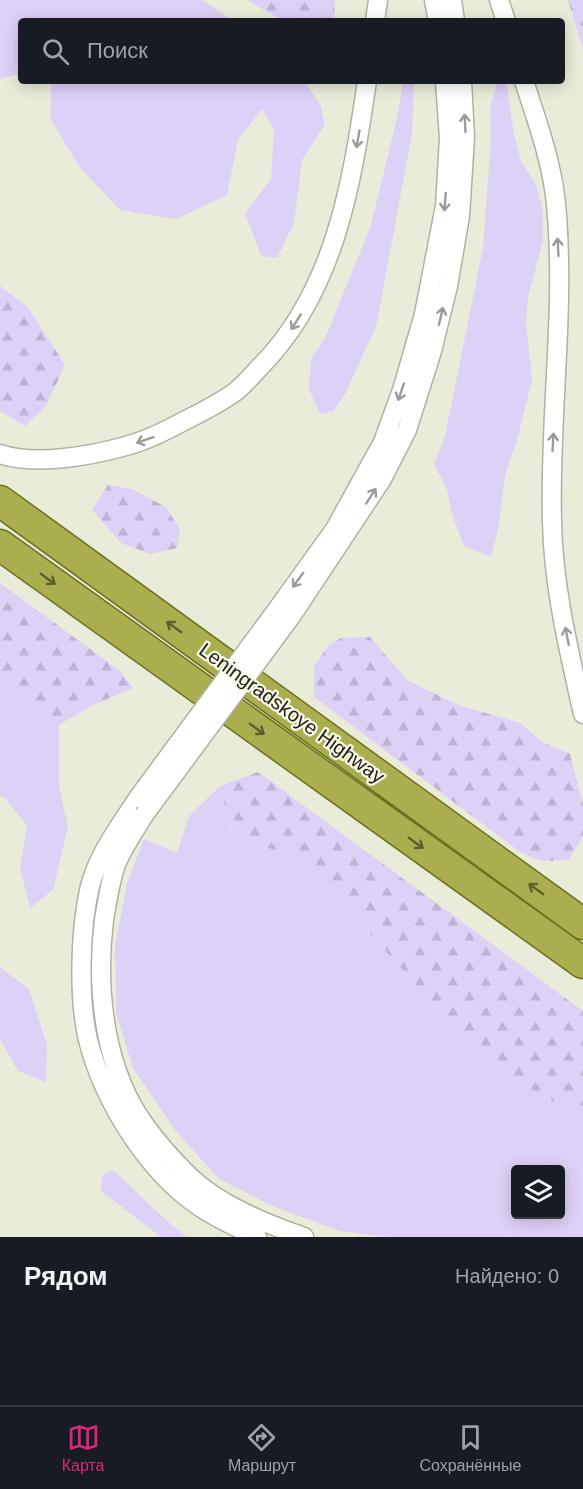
<!DOCTYPE html>
<html lang="ru">
<head>
<meta charset="utf-8">
<style>
	:root { --surface:#171b24; --page:#20242c; --text:#f1f3f6; --muted:#9ea1a6; --line:#363941; --accent:#db2777 }
	body { margin:0; font-family:Arial,sans-serif; background:var(--page); color:var(--text) }
	.controls { position:absolute; right:18px; bottom:18px; display:grid; overflow:hidden; border-radius:6px; box-shadow:0 3px 15px #0003 }
	.controls button { width:54px; height:54px; display:grid; place-items:center; padding:0; border:0; border-bottom:2px solid var(--line); background:var(--surface); color:var(--text); font:30px sans-serif }
	.list { margin:0; padding:0; list-style:none }
	h2 { display:flex; justify-content:space-between; align-items:center; height:78px; margin:0; padding:0 24px; font-size:26px }
	h2 small { font-size:20px; font-weight:400; color:var(--muted) }
	.icon { flex:none; width:33px; height:33px; fill:none; stroke:currentColor; stroke-width:2; stroke-linecap:round; stroke-linejoin:round }
	.map { position:relative; flex:none; width:583px; height:1237px; overflow:hidden }
	.search { position:absolute; background:var(--surface); box-shadow:0 3px 15px #0003; left:18px; right:18px; top:18px; height:66px; display:flex; align-items:center; gap:15px; box-sizing:border-box; padding:0 21px; border-radius:6px; color:var(--muted); font-size:22px }
	.sheet { height:168px; background:var(--surface) }
	nav { display:flex; justify-content:space-around; align-items:center; box-sizing:border-box; height:84px; border-top:2px solid var(--line); background:var(--surface); font-size:16px; color:var(--muted) }
	nav a { display:grid; justify-items:center; gap:3px }
	nav .on { color:var(--accent) }
	.map>svg:first-child { display:block }
	.grass { fill:#ddd1f7; fill-rule:evenodd }
	.forest { fill:url(#forest-firs) }
	.lines { fill:none; stroke-linecap:round; stroke-linejoin:round }
	.minor-casing { stroke:#b0b2a1; stroke-width:21 }
	.trunk-casing { stroke:#6c701f; stroke-width:33 }
	.minor { stroke:#fff; stroke-width:18 }
	.trunk { stroke:#aaae4e; stroke-width:30 }
	.minor-bridge-casing { stroke:#b0b2a1; stroke-width:21; stroke-linecap:butt }
	.minor-bridge { stroke:#fff; stroke-width:18 }
	.oneway { stroke:#9b9b98 }
	.oneway2 { stroke:#5e6031 }
	.labels { text-anchor:middle; stroke-width:4.5; stroke-linejoin:round; paint-order:stroke }
	.street-label { font-size:20px; fill:#20211a; stroke:#f8fae7 }
</style>
</head>
<body>
<div class="map">
<svg width="583" height="1237" viewBox="0 0 583 1237">
	<defs>
		<pattern id="forest-firs" width="22" height="20" patternUnits="userSpaceOnUse" patternTransform="scale(1.5)"><rect width="22" height="20" fill="#ddd1f7"/><path d="M5 1l3.5 6h-7zM16 11l3.5 6h-7z" fill="#bdb3d3"/></pattern>
	</defs>
	<rect width="100%" height="100%" fill="#eaecda"/>
	<!-- grass -->
	<path class="grass" d="M0,0H203L234,21H21V73L0,79Z
		M51,81H304L320,104L325,124L302,160L294,223L277,258L261,256L245,213L271,179L274,129L262,109L238,140L227,195L176,219L120,210L81,169L51,120Z
		M403,81H414L412,134L376,327L344,396L333,411L320,414L309,389L311,359L326,336L371,225L398,114Z
		M498,81H506L514,134L521,161L537,186L543,213V241L528,297L526,323L532,380L518,437L505,475L498,530L491,557L464,546L453,517L447,490L434,464L445,436L483,248L491,138L490,108Z
		M0,683L59,725V787L68,827L53,890L30,908L20,868L27,826L5,798L0,797Z
		M220,786L233,838L303,858L489,1067L583,1117V1237H388L340,1231L272,1206L219,1179L175,1130L133,1068L116,1013L115,946L127,883L144,839L177,853L189,816ZM516,1170H560V1214H516Z
		M0,967L29,989L47,1045L46,1082L18,1071L0,1039Z
		M113,1170C138,1192 160,1217 187,1237H161L101,1191L102,1176Z"/>
	<!-- forest -->
	<path class="forest" d="M247,0H335L334,21H283Z
		M568,0H583V50Z
		M0,286L28,307L65,365L46,406L25,426L0,411Z
		M108,485L132,489L166,507L180,529L177,548L150,554L121,543L92,510Z
		M0,583L120,671L133,688L93,705L59,725L0,683Z
		M370,637L408,681L461,706L520,723L544,743L570,754L583,804V836L569,860L541,861L520,852L314,697V666L329,645L341,638Z
		M258,772L583,1011V1117L489,1067L303,858L233,838L220,786Z"/>
	<g class="lines">
		<!-- minor casing -->
		<g class="minor-casing">
			<path id="minor" d="M434,0L438,21
				M452,0L455,21
				M499,0L506,21
				M375,21L378,0
				M524,81C537,121 552,162 556,204C566,310 549,415 552,521C553,586 569,651 583,714
				M0,454C35,466 90,456 126,446C148,440 167,430 188,419C204,411 221,402 235,392C243,386 251,377 258,369C335,293 352,183 367,81
				M279,607L335,529L383,442L403,387L424,314L445,206L449,138L445,81
				M292,615L382,479L407,430L432,351L448,286L460,216L465,137L462,81
				M138,798C120,826 99,853 90,886C80,928 78,997 88,1040C104,1102 147,1171 200,1207C218,1219 238,1228 257,1237
				M144,815C135,830 124,846 117,862C110,880 107,902 104,920C96,983 103,1060 138,1115C152,1137 170,1157 188,1175C219,1205 264,1223 304,1237"/>
		</g>
		<!-- trunk casing -->
		<g class="trunk-casing">
			<path id="trunk" d="M0,501L583,924
				M0,545L583,963"/>
		</g>
		<!-- minor -->
		<use href="#minor" class="minor"/>
		<!-- trunk -->
		<use href="#trunk" class="trunk"/>
		<!-- minor-bridge casing -->
		<g class="minor-bridge-casing">
			<path id="minor-bridge" d="M138,798L279,607
				M144,815L292,615"/>
		</g>
		<!-- minor-bridge -->
		<use href="#minor-bridge" class="minor-bridge"/>
	</g>
	<!-- one-way arrows -->
	<defs><path id="oneway-shaft" d="M-6 0H5M1.5-3L5.5 0L1.5 3" fill="none" stroke-width="1.6" stroke-linecap="round" stroke-linejoin="round" transform="scale(1.5)"/></defs>
	<g class="oneway">
		<use href="#oneway-shaft" transform="translate(465 123) rotate(-93)"/>
		<use href="#oneway-shaft" transform="translate(358 139) rotate(100)"/>
		<use href="#oneway-shaft" transform="translate(445 202) rotate(95)"/>
		<use href="#oneway-shaft" transform="translate(558 247) rotate(-93)"/>
		<use href="#oneway-shaft" transform="translate(441 316) rotate(-77)"/>
		<use href="#oneway-shaft" transform="translate(296 322) rotate(122)"/>
		<use href="#oneway-shaft" transform="translate(401 392) rotate(109)"/>
		<use href="#oneway-shaft" transform="translate(145 440) rotate(161)"/>
		<use href="#oneway-shaft" transform="translate(553 442) rotate(-87)"/>
		<use href="#oneway-shaft" transform="translate(371 496) rotate(-57)"/>
		<use href="#oneway-shaft" transform="translate(298 580) rotate(126)"/>
		<use href="#oneway-shaft" transform="translate(567 636) rotate(-101)"/>
	</g>
	<g class="oneway2">
		<use href="#oneway-shaft" transform="translate(48 579) rotate(36)"/>
		<use href="#oneway-shaft" transform="translate(174 627) rotate(-144)"/>
		<use href="#oneway-shaft" transform="translate(257 729) rotate(36)"/>
		<use href="#oneway-shaft" transform="translate(416 843) rotate(36)"/>
		<use href="#oneway-shaft" transform="translate(536 889) rotate(-144)"/>
	</g>
	<g class="labels">
		<!-- street labels -->
		<g class="street-label">
			<text transform="translate(292 713) rotate(36)" y="7">Leningradskoye Highway</text>
		</g>
	</g>
</svg>
<div class="controls">
<button><svg class="icon" aria-label="layers" viewBox="0 0 24 24"><path d="M12 4l9 5-9 5-9-5zM3 14l9 5 9-5"/></svg></button>
</div>
<div class="search"><svg class="icon" aria-label="search" viewBox="0 0 24 24"><circle cx="10" cy="10" r="6"/><path d="M15 15l6 6"/></svg>Поиск</div>
</div>
<section class="sheet">
<h2>Рядом<small>Найдено: 0</small></h2>
<ul class="list">
</ul>
</section>
<nav>
<a class="on"><svg class="icon" aria-label="map" viewBox="0 0 24 24"><path d="M3 6l6-2 6 2 6-2v14l-6 2-6-2-6 2zM9 4v14M15 6v14"/></svg>Карта</a>
<a><svg class="icon" aria-label="directions" viewBox="0 0 24 24"><path d="M12 3l9 9-9 9-9-9zM9 14v-3h6M13 9l2 2-2 2"/></svg>Маршрут</a>
<a><svg class="icon" aria-label="saved" viewBox="0 0 24 24"><path d="M7 4h10v16l-5-4-5 4z"/></svg>Сохранённые</a>
</nav>
</body>
</html>
